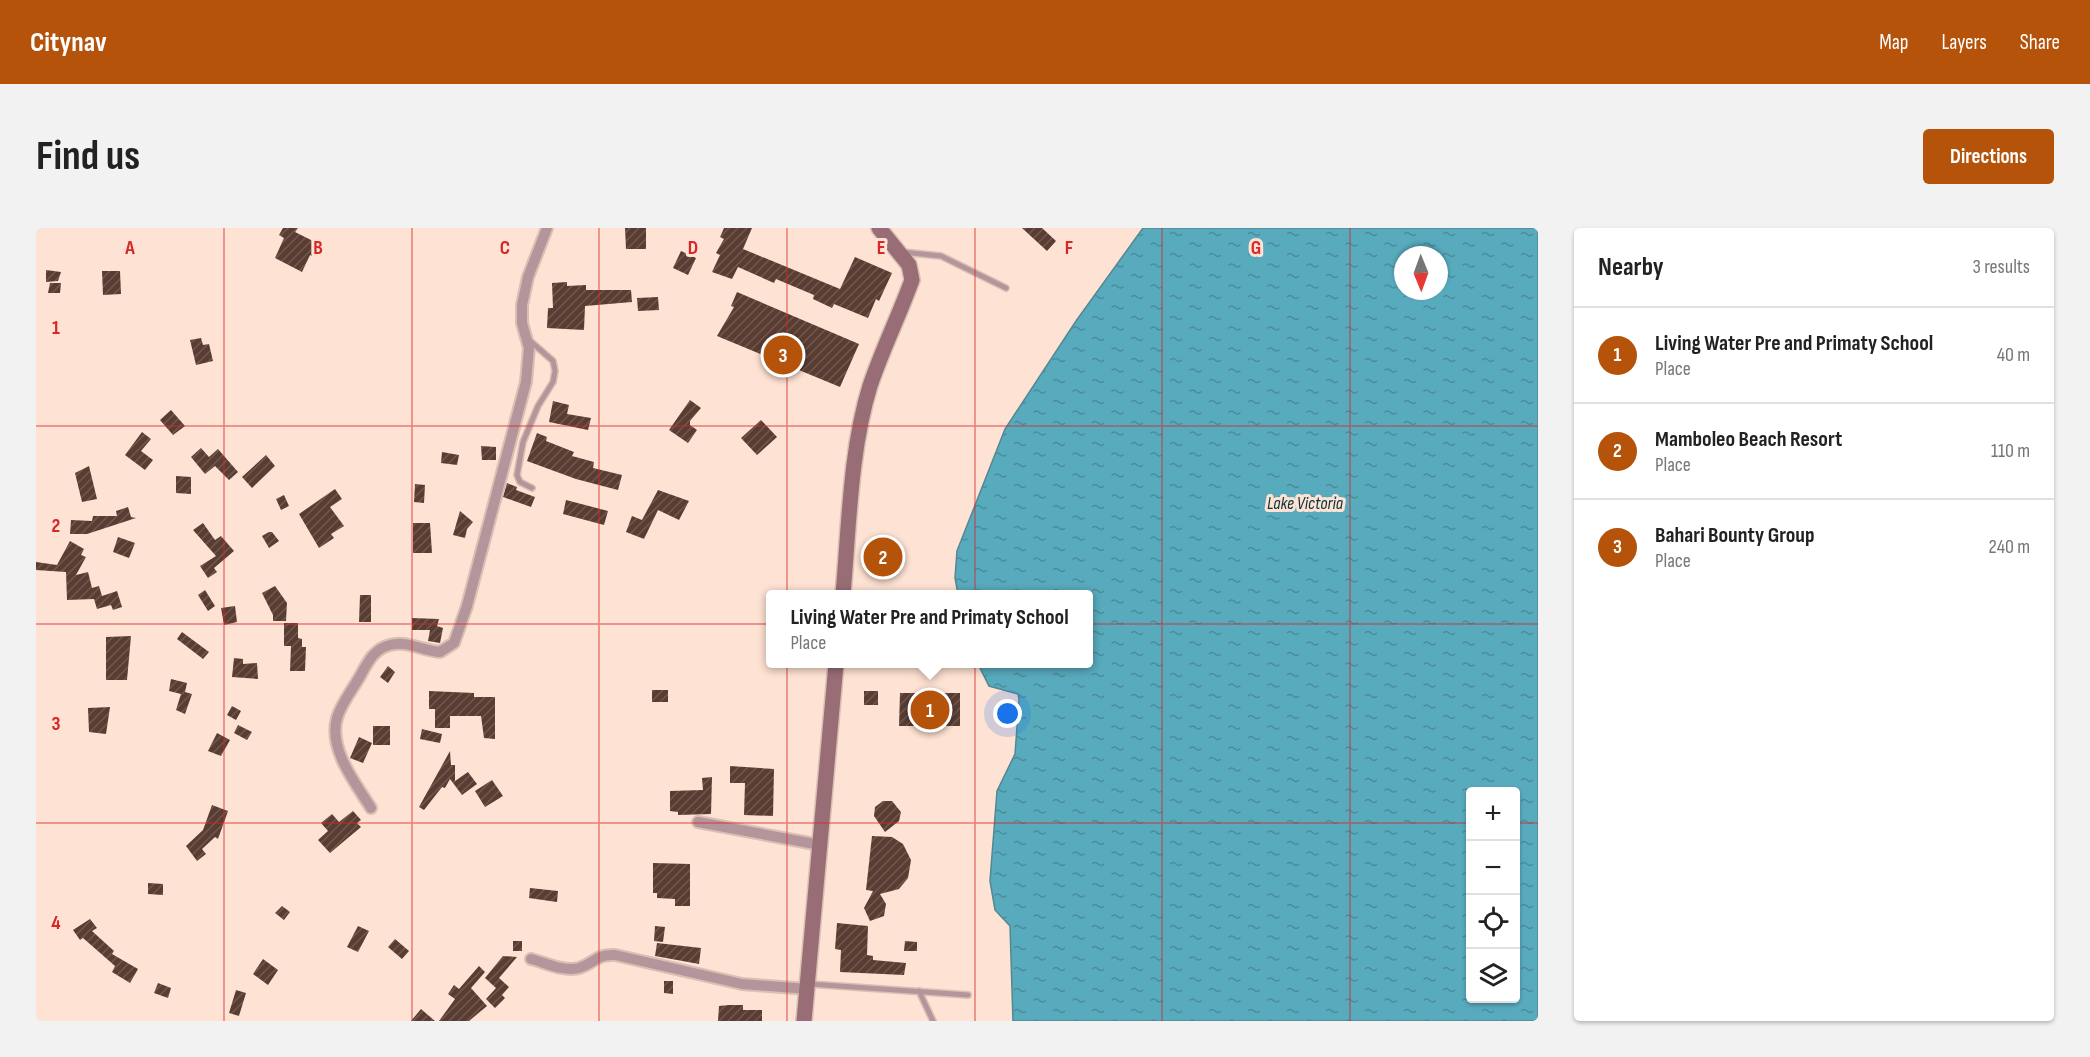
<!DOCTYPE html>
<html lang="en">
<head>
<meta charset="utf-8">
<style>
	:root { --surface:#fff; --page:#f2f2f2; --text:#222; --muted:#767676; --line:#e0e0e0; --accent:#b45309 }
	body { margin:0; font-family:"Sofia Sans Condensed",sans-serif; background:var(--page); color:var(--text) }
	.controls { position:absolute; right:18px; bottom:18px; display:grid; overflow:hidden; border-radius:6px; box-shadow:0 2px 4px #0004 }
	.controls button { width:54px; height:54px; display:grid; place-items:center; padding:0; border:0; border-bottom:2px solid var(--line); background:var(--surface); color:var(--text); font:30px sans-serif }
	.compass { position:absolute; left:1358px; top:18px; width:54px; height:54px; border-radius:50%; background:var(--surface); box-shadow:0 2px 4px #0004; rotate:179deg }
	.you { position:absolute; left:972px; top:486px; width:21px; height:21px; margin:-15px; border:4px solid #fff; border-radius:50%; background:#1a73e8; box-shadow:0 0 0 9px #1a73e833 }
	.badge { display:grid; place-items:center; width:39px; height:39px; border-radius:50%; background:var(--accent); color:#fff; font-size:20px; font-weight:700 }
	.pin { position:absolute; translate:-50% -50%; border:3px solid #fff; box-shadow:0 2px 6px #0006 }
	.popup { position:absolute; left:730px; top:362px; width:327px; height:78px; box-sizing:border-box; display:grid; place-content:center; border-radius:6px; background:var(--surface); filter:drop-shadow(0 2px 4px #0005); font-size:20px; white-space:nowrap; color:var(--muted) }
	.popup b { font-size:22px; color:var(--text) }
	.popup::after { content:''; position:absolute; left:50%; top:100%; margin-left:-12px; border:12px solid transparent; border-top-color:var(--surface) }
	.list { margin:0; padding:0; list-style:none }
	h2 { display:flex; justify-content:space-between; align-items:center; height:78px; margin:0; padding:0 24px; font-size:26px }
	h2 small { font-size:20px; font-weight:400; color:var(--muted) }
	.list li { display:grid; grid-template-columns:39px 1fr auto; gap:18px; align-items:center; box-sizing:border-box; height:96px; padding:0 24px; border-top:2px solid var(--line) }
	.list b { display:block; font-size:22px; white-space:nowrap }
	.list p { margin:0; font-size:20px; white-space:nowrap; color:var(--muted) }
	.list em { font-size:20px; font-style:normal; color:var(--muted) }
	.icon { flex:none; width:33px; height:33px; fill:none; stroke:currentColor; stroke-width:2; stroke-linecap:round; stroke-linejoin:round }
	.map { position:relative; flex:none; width:1502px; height:793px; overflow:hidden; border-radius:6px }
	header { display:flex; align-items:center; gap:36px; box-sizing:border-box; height:84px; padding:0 30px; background:var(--accent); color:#fff }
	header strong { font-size:28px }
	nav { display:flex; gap:33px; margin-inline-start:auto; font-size:21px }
	.intro { display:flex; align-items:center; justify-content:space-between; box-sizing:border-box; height:144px; padding:0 36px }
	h1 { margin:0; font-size:42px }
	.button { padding:15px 27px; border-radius:6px; background:var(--accent); color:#fff; font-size:21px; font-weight:700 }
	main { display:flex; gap:36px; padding:0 36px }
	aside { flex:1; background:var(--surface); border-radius:6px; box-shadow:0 2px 4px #0004 }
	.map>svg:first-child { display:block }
	.water { fill:url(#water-ripples); stroke:#538893; stroke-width:1.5; fill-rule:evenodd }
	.building { fill:url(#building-hatch) }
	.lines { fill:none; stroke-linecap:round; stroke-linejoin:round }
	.lane-casing { stroke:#d9c0b3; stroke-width:8 }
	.street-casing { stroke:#d9c0b3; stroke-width:14 }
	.secondary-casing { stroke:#d9c0b3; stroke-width:18 }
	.lane { stroke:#b4959b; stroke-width:5 }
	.street { stroke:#b4959b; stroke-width:10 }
	.secondary { stroke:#996d76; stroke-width:15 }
	.grid { fill:none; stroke:#d62828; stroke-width:1.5; stroke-opacity:0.55 }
	.labels { text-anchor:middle; stroke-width:6; stroke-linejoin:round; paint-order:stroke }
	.water-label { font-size:18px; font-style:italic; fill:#0a333b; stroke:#fee2d3 }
	.grid-label { font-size:20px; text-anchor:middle; font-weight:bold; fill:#d62828; stroke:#fee2d3; stroke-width:6; stroke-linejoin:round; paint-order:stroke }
</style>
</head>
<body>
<header>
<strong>Citynav</strong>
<nav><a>Map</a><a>Layers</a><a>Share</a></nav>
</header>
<div class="intro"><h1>Find us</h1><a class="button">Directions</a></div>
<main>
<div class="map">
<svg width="1502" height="793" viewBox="0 0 1502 793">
	<defs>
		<pattern id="water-ripples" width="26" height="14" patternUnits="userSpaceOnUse" patternTransform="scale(1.5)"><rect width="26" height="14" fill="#58aabd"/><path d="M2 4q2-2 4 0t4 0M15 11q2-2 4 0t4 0" fill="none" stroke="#4b8b9a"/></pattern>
		<pattern id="building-hatch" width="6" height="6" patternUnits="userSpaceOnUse" patternTransform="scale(1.5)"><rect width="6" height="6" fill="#5a3d32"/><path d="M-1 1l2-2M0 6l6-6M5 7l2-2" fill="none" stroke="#70584f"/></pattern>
	</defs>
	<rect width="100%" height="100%" fill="#fee2d3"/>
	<!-- water -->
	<path class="water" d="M1107,0H1502V793H977L974,698L959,682L954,653L961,563L979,526L983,472L982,466L953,458L942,436H1053V366H922L919,350L921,323L969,201L1040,93ZM1367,27H1403V63H1367ZM1434,564H1480V770H1434Z"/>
	<!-- building -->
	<path class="building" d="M247,0H262L259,4L285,17L279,29L274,27L266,44L239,30L248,10L243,7Z
		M589,0H610V21H590Z
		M688,0H716L707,21L804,61L819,29L856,45L843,73L840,71L832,90L798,76L796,80L777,71L778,67L740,51L738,55L702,39L696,51L676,44L684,27L680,25L688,11L684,9Z
		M986,0H1006L1020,13L1011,23Z
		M645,23L660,30L652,47L637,40Z
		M10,42L25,44L22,53L10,54Z
		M66,43H84L85,66L67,67Z
		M531,54V58L550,57V62H595L596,74L549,78L548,102L511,100L512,80H517L516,55Z
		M14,55H25L24,65H12Z
		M701,64L823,116L804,159L681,108L698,79L695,78Z
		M622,69L623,82L602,83L601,70Z
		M165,110L167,117L173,116L177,133L160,137L154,112Z
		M654,172L665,180L654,193V197L661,202L652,215L633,202Z
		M517,173L533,177L531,186L555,190L552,202L513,194Z
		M135,182L149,198L137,207L124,192Z
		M725,192L741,209L721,227L705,210Z
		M106,204L115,211L105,223L117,232L109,242L89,227Z
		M501,205L511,209L510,213L538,224L536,228L558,234L557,240L586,247L582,262L540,251L491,233Z
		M445,218L460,219V232H446Z
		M165,220L173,229L182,221L202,244L193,252L179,238L169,246L155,229Z
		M406,224L423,227L421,237L405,235Z
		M230,227L239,238L216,260L206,249Z
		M53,238L61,271L46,274L39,245Z
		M140,248L155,249V266L140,265Z
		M471,255L481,259L480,262L499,269L495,279L467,269Z
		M379,256L389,257L388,275L378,274Z
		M299,261L306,271L294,279L308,298L295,306L298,310L283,320L263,286Z
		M622,262L653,273L643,292L622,282L608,311L590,304L596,288L606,292Z
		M248,267L253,278L245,282L240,271Z
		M530,272L572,283L568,297L527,286Z
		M92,279L95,289L100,290L51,306H34L35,292L56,293L57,288H81L80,283Z
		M424,283L437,294L431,301L429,310L417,307Z
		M167,295L179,312L185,308L198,323L178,340L181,344L172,350L164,338L180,328L157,302Z
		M377,295H394L396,325H377Z
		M233,304H236L243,313L233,320L226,308Z
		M82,309L99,315L93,330L77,324Z
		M34,313L48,321L45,327L50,329L40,347L52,344L56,360L63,358L66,368L81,363L86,379L77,382L75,377L61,381L58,371L31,372L30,344L0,342V334L21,337Z
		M847,317L858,326L847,341L836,332Z
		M239,358L251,375L250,393H237V387L226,365Z
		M169,362L179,378L172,383L162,367Z
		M324,367H335V394H323Z
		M199,378L201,394L188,397L185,380Z
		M376,390L403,391L401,398L407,400L404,415L392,413L394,402H376Z
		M248,395H262V410L266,411V419H270L269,443H254L255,418H248Z
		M146,404L173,424L167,431L141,411Z
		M95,408L91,452H70V409Z
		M198,430L207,431V436L221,435L222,451L196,449Z
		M352,438L359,444L352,455L344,449Z
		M135,451L151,455L149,464L156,466L149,486L140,482L145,466L133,463Z
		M616,462H632V474H616Z
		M393,463L438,465V469H459V511L448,510L445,488H414V500H399V481H393Z
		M828,463H842V477H828Z
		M864,465H924V498H863Z
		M196,478L205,483L200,492L191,487Z
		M74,479L70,506L53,504L52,480Z
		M202,497L216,504L211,512L198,505Z
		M337,498H354V517H337Z
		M386,501L406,506L404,515L384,511Z
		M181,505L194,512L185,528L172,523Z
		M323,509L336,515L327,535L314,530Z
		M414,523L415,537H419V553L432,544L441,556L426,567L414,551L409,560L406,559L388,582L383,579Z
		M694,538L738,541L737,588L708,587L709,555H694Z
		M676,549L675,586L642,587V584L634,583V563L667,562L666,550Z
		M456,552L467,568L449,579L439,563Z
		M847,573H856L865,584L863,593L849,604L838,588L839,579Z
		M176,577L192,583L182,611L179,609L166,621L170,626L161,633L150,618L167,602Z
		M317,583L325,592L321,595L325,599L294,625L282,612L292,603L285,595L296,586L303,594Z
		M836,608L856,609L867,616L875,632L872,650L863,661L844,666L850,676L848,688L834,693L828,680L837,663L830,662Z
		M617,635L654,636V678H639V671L621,670V665H617Z
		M112,655L127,656V667L112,666Z
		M494,660L522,663L521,674L493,670Z
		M246,678L254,684L248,692L239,685Z
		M54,691L61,700L56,703L78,723L76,726L102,741L94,755L76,744L79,738L47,710L44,712L37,702Z
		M801,695L832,698L831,727L837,728V732L870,735L868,747L804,744L805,722L799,721Z
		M322,698L333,703L322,724L311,719Z
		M619,698L629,699L627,714L618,713Z
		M359,711L373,723L366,731L352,719Z
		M477,713H486V723H477Z
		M869,713L881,714V723H868Z
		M621,715L665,720L663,736L619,728Z
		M467,728L481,729L463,750L473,759L466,767L469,770L459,780L450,771L460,760L449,750Z
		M227,731L242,742L232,757L217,746Z
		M443,738L449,744L435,760L451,778L433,793H403L419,771L412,766L418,757L423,761Z
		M628,753H637V766L628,765Z
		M122,755L135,760L132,770L118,765Z
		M200,762L210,765L203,788L193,785Z
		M693,777H707V782H726V793H682L683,778Z
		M385,781L399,793H375Z"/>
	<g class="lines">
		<!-- lane casing -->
		<g class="lane-casing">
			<path id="lane" d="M866,24L905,28L970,60
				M493,112L517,133L519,143L517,154L502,178L487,214L481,247L484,254L496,260
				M774,756L932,767
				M883,763L897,793"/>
		</g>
		<!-- street casing -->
		<g class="street-casing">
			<path id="street" d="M335,580C320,556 292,521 301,490C305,476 316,462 323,450C331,436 337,421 354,417C370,412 387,423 404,424L418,415L431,378L490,154L493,120L486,95V77L492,49L511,0
				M662,594L784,617
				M495,731C510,735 528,744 543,740C559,735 560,726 579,727L706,756L772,761"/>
		</g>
		<!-- secondary casing -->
		<g class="secondary-casing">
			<path id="secondary" d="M807,366C813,300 814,222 834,158C846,122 863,88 876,52L873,37L843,0
				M768,793L800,436"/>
		</g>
		<!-- lane -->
		<use href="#lane" class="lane"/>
		<!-- street -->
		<use href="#street" class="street"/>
		<!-- secondary -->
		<use href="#secondary" class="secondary"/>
	</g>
	<!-- grid -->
	<path class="grid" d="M188,0V793M376,0V793M563,0V793M751,0V793M939,0V793M1126,0V793M1314,0V793M0,198H1502M0,396H1502M0,595H1434M1480,595H1502"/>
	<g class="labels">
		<!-- water labels -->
		<g class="water-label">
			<text x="1269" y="281">Lake Victoria</text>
		</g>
	</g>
	<g class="grid-label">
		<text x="94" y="26">A</text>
		<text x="282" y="26">B</text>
		<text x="469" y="26">C</text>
		<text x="657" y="26">D</text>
		<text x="845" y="26">E</text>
		<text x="1033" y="26">F</text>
		<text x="1220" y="26">G</text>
		<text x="20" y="106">1</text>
		<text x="20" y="304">2</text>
		<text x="20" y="502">3</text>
		<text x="20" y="701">4</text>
	</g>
</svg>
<div class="controls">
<button>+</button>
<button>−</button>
<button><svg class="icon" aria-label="locate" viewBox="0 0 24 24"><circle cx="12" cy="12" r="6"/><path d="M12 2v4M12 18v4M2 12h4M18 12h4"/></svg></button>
<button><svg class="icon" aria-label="layers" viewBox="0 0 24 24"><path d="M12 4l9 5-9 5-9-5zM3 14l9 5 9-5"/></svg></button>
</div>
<svg class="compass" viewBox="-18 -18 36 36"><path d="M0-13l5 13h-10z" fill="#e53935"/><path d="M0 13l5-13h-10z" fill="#767676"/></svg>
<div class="you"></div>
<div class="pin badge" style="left:894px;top:482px">1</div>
<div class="popup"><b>Living Water Pre and Primaty School</b>Place</div>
<div class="pin badge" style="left:847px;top:329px">2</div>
<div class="pin badge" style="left:747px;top:127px">3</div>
</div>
<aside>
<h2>Nearby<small>3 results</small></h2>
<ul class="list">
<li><span class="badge">1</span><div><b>Living Water Pre and Primaty School</b><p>Place</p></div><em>40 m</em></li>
<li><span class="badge">2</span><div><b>Mamboleo Beach Resort</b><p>Place</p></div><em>110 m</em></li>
<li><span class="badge">3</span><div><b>Bahari Bounty Group</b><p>Place</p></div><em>240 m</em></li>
</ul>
</aside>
</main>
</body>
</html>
